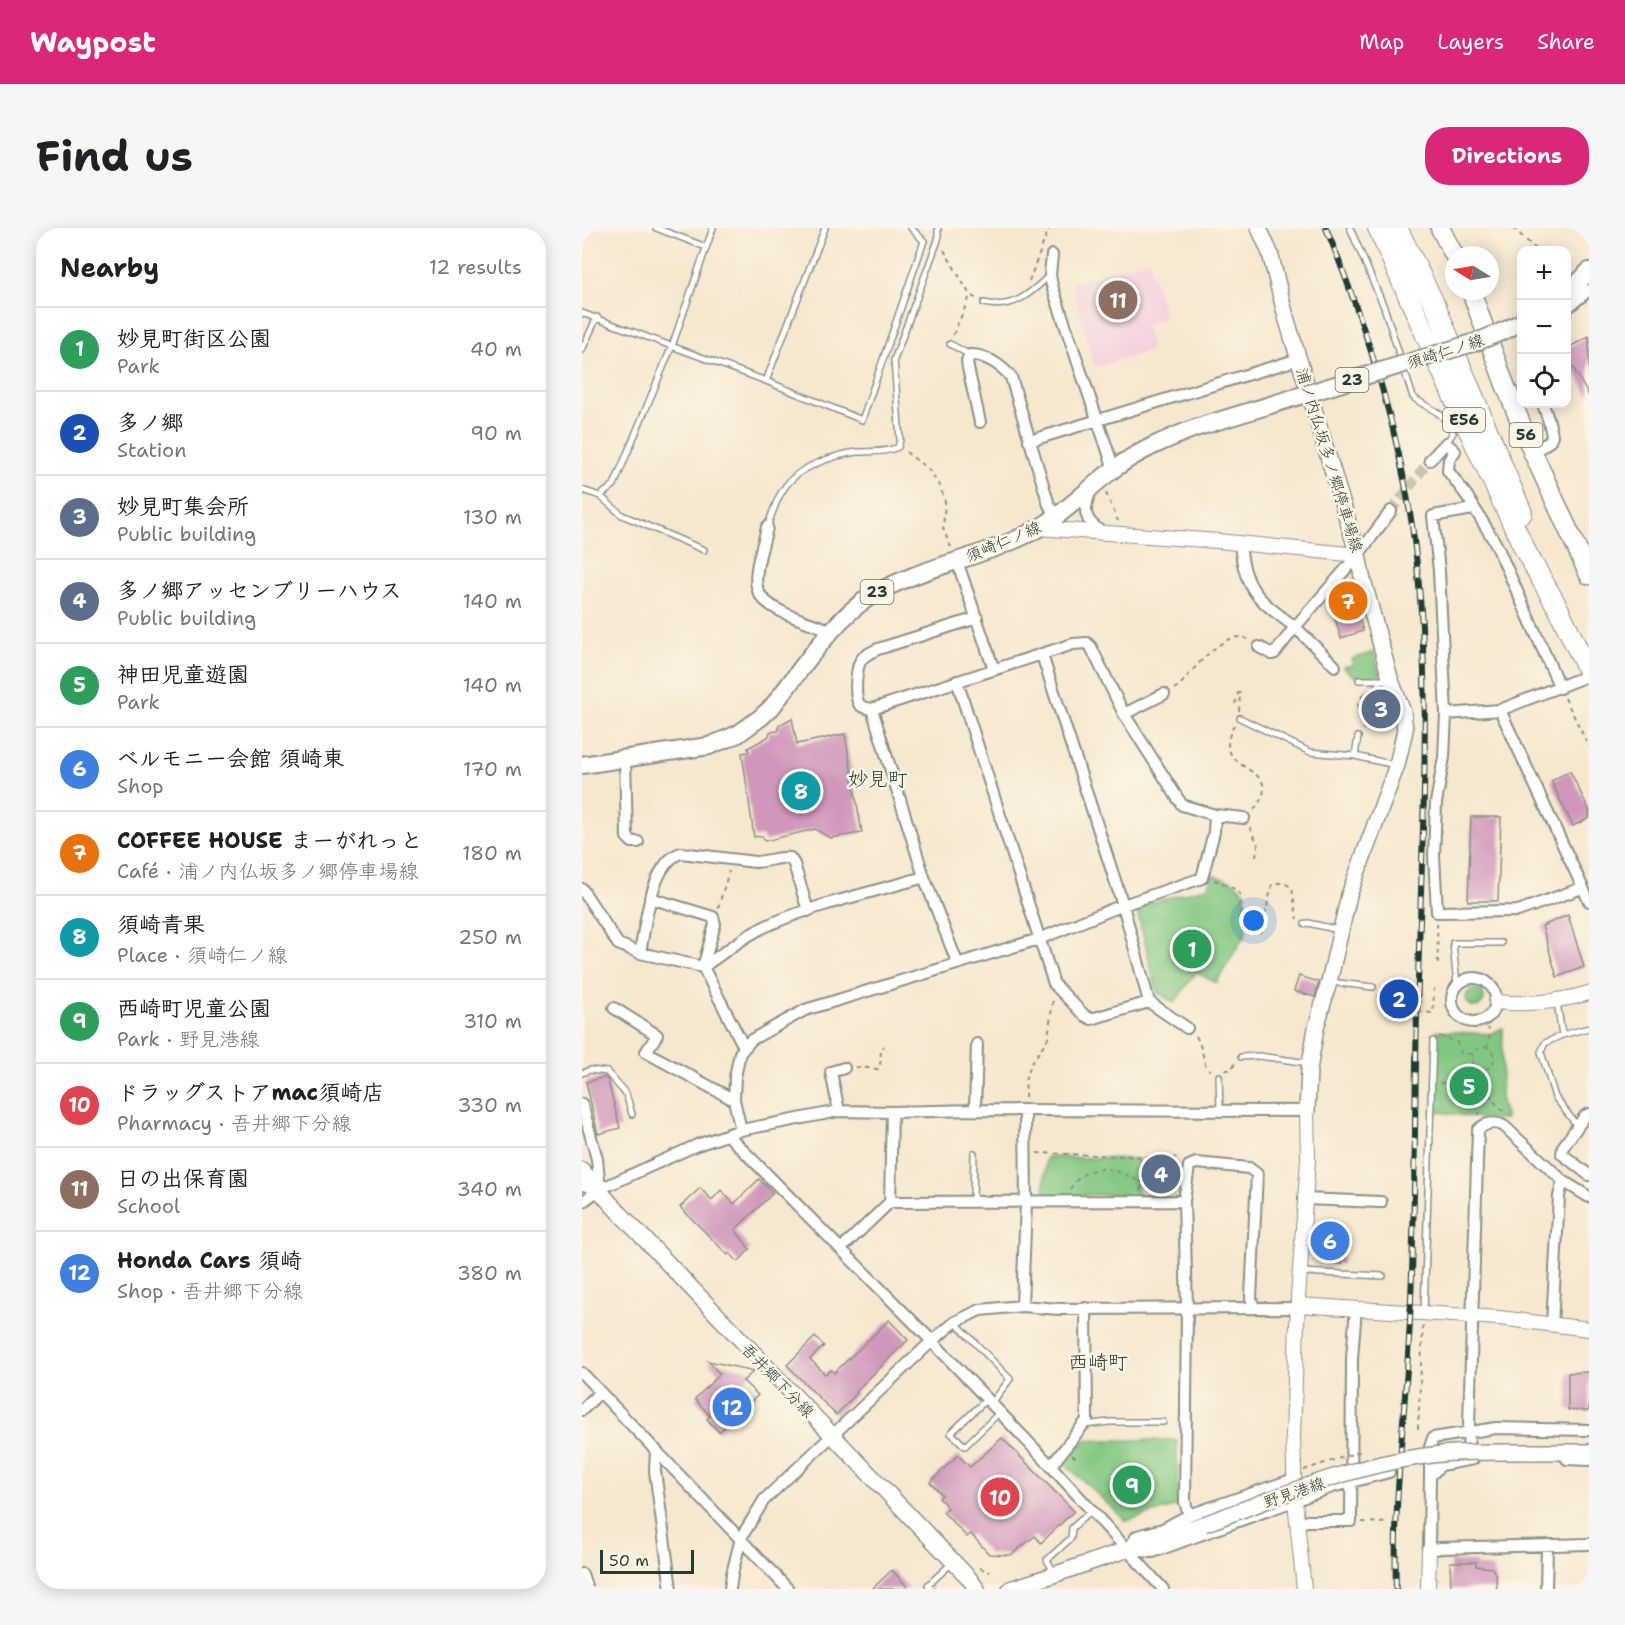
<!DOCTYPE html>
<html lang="en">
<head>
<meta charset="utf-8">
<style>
	:root { --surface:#fff; --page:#f6f6f6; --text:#202124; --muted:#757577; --line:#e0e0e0; --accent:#db2777 }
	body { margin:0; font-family:"Shantell Sans","Klee One",sans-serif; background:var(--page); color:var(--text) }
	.controls { position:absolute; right:18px; top:18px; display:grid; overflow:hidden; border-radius:12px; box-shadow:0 3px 15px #0003 }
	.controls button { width:54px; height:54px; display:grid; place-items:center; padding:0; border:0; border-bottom:2px solid var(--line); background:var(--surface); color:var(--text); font:30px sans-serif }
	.compass { position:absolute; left:863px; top:18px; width:54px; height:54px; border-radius:50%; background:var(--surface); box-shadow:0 3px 15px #0003; rotate:281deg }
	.scale { position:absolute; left:18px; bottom:15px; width:94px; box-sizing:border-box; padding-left:6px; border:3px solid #1f3d34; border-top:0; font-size:16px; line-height:21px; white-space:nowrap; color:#1f3d34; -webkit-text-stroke:4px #fcf5e5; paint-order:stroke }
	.you { position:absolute; left:672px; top:693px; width:21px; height:21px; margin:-15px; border:4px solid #fff; border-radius:50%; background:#1a73e8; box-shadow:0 0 0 9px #1a73e833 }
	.badge { display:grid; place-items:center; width:39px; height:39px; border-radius:50%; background:var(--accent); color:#fff; font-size:20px; font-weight:700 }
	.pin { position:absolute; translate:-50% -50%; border:3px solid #fff; box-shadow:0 2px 6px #0006 }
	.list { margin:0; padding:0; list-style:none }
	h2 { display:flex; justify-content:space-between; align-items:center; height:78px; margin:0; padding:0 24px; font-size:26px }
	h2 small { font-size:20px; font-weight:400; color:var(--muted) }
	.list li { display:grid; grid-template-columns:39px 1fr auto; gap:18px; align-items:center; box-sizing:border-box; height:84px; padding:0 24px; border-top:2px solid var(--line) }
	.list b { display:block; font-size:22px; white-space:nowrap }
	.list p { margin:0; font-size:20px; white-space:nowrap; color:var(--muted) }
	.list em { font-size:20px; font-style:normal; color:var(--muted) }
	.icon { flex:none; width:33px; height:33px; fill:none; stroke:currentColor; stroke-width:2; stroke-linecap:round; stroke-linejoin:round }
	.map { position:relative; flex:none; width:1007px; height:1361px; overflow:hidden; border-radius:24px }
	header { display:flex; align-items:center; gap:36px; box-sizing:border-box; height:84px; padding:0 30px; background:var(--accent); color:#fff }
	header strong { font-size:28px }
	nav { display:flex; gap:33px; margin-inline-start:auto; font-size:21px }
	.intro { display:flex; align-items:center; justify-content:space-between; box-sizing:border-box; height:144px; padding:0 36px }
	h1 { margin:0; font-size:42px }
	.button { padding:15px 27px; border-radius:24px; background:var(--accent); color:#fff; font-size:21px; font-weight:700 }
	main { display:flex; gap:36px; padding:0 36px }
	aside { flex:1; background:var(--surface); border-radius:24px; box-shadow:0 3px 15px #0003 }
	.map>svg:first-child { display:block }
	.built { fill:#f4cfde }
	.green { fill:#82c781; stroke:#50825a; stroke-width:1.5 }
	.building { fill:#d096bb }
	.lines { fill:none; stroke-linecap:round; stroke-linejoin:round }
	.minor-tunnel { stroke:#cbc5b0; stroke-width:10; stroke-dasharray:10 5; stroke-linecap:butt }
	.service-casing { stroke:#8a9282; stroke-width:8 }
	.minor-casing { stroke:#8a9282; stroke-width:14 }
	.tertiary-casing { stroke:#8a9282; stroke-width:16 }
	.secondary-casing { stroke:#8a9282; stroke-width:18 }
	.primary-casing { stroke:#8a9282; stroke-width:20 }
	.trunk-casing { stroke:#8a9282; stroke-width:21 }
	.motorway-casing { stroke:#8a9282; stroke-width:22 }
	.path { stroke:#8a9282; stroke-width:2; stroke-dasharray:4.5 4.5; stroke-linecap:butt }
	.service { stroke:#fff; stroke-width:5 }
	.minor { stroke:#fff; stroke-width:10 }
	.tertiary { stroke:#fff; stroke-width:14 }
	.secondary { stroke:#fff; stroke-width:15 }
	.primary { stroke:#fff; stroke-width:16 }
	.trunk { stroke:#fff; stroke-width:18 }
	.motorway { stroke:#fff; stroke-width:20 }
	.rail-casing { stroke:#1f3d34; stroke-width:6 }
	.rail { stroke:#fcf5e5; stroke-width:4; stroke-dasharray:11; stroke-linecap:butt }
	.secondary-bridge-casing { stroke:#8a9282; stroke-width:18; stroke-linecap:butt }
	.primary-bridge-casing { stroke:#8a9282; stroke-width:20; stroke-linecap:butt }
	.path-bridge { stroke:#8a9282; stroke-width:2; stroke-dasharray:4.5 4.5; stroke-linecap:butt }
	.secondary-bridge { stroke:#fff; stroke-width:15 }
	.primary-bridge { stroke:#fff; stroke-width:16 }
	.labels { text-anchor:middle; stroke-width:5; stroke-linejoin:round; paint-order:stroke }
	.shield { fill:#fcf5e5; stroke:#617469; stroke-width:1.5 }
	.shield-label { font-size:15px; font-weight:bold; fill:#1f3d34 }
	.street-label { font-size:16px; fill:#1f3d34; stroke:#fcf5e5 }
	.quarter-label { font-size:20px; fill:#1f3d34; stroke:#fcf5e5 }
</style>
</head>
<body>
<header>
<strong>Waypost</strong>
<nav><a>Map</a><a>Layers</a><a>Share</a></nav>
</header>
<div class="intro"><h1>Find us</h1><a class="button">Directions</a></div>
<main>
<aside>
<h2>Nearby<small>12 results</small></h2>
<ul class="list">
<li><span class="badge" style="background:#2e9e5b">1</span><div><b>妙見町街区公園</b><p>Park</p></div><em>40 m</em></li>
<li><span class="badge" style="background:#1a4fb4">2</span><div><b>多ノ郷</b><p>Station</p></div><em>90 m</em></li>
<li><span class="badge" style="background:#5c6f8a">3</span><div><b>妙見町集会所</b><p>Public building</p></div><em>130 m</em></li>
<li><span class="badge" style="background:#5c6f8a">4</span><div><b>多ノ郷アッセンブリーハウス</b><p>Public building</p></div><em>140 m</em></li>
<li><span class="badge" style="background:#2e9e5b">5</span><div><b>神田児童遊園</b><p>Park</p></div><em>140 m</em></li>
<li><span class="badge" style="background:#3f7fe0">6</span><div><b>ベルモニー会館 須崎東</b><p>Shop</p></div><em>170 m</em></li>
<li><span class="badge" style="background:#e8710a">7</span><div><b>COFFEE HOUSE まーがれっと</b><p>Café · 浦ノ内仏坂多ノ郷停車場線</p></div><em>180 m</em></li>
<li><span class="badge" style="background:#0f9aa8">8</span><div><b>須崎青果</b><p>Place · 須崎仁ノ線</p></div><em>250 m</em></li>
<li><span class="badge" style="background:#2e9e5b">9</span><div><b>西崎町児童公園</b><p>Park · 野見港線</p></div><em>310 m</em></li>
<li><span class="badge" style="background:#e0444e">10</span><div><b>ドラッグストアmac須崎店</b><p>Pharmacy · 吾井郷下分線</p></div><em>330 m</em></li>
<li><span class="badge" style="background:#8d6e63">11</span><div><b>日の出保育園</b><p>School</p></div><em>340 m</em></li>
<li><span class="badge" style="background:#3f7fe0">12</span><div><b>Honda Cars 須崎</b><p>Shop · 吾井郷下分線</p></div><em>380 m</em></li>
</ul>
</aside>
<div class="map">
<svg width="1007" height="1361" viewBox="0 0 1007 1361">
	<rect width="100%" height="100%" fill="#fcf5e5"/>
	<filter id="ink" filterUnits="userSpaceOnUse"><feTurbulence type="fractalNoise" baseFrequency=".0167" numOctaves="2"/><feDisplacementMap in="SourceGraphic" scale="12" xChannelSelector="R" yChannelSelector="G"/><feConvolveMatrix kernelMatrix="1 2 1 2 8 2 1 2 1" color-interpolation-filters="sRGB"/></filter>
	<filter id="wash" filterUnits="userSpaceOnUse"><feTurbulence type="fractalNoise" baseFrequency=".008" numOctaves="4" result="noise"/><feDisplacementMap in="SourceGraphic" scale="24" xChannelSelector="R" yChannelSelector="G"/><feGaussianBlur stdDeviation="1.35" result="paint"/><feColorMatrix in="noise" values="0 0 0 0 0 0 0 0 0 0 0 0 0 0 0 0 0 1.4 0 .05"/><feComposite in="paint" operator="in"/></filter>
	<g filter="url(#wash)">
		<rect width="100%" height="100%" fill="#f6e7cf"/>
		<!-- built -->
		<path class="built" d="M567,32L583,90L563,96L570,122L513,139L489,55Z"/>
		<!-- green -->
		<path class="green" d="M792,424L799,450L773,449L761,439L771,437L770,431Z
			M630,647L653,655L663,665L664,705L634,755L614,744L592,775L575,764L554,679L626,659Z
			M884 770a9 9 0 1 1 18 0a9 9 0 1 1-18 0Z
			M921,800L919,874L924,891L897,890L853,883L855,803L908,806Z
			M464,929L556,931L555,967H462Z
			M503,1212H595L596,1278L544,1293L482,1235Z"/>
		<g id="blocks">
			<!-- building -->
			<path class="building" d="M1007,108V168L984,127V121Z
				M769,364L781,403L759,410L747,371Z
				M210,490L215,516L263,506L280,605L248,610L233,601L183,613L180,608L172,609L160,525L167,524L166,520L186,509L188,504L196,503L197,497Z
				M988,543L1007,582V590L991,598L969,553Z
				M889,589H919L916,673H886Z
				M986,687L1002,739L975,749L960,698Z
				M717,748L737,754L733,769L712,763Z
				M23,849L26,853L38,900L16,906L4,854Z
				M177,951L191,965L153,1002L168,1021L156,1034L148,1025L146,1027L98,979L118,960L130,972L139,962L152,976Z
				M735,997L761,998L760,1036L743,1035V1029H734Z
				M307,1092L326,1112L274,1163L275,1165L254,1187L205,1137L233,1109L242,1118L228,1131L243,1146L249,1142L252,1145Z
				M126,1133L172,1143L161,1153L176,1167L137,1204L125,1191L128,1188L113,1171L138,1146Z
				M1007,1144V1183L986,1182V1145Z
				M420,1210L492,1283L459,1315L453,1308L429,1327L407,1326L389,1306L385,1309L361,1284L366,1280L357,1270L360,1267L348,1254L376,1227L388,1239Z
				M868,1334H894V1338L910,1340L914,1348L915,1361H869Z
				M310,1342L327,1361H290Z"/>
		</g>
	</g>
	<g filter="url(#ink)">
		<use href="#blocks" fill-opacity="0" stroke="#8a9282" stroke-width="1.5"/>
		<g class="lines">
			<!-- minor-tunnel -->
			<path class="minor-tunnel" d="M809,283L848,232"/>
			<!-- service casing -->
			<g class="service-casing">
				<path id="service" d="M74,0L124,19
					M768,0L802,79L831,169C839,176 848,179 856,185C863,189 867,198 871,205L864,215
					M402,75C431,82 448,66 468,47
					M0,85L184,153L280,192L342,13L329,0
					M368,116L388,127
					M0,122L15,89
					M184,153L243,0
					M0,262L18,268L40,287L122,322
					M18,268L32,257L90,118L131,0
					M185,299C191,284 196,265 208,253C222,237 254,227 275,224C289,223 304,225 316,219L318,212L312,132L356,12V0
					M777,452H800
					M783,469L792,464L800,452L807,450
					M658,490L728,524L773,528L813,537
					M773,528L776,509
					M723,696L726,695L757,702
					M748,754L791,759
					M875,758L871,715H919
					M975,774L980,807L963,815L959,824L973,869L996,899
					M980,807L1007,800
					M659,829L677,828L727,835
					M0,845L8,842L25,844L44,866L50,886
					M637,848L638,882
					M391,973L392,925
					M719,1044L801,1048
					M842,1084L851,813
					M374,1095L428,1151L409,1176
					M405,1171L369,1205L383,1218L418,1184
					M502,1197L527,1194H581
					M472,1344L465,1332L489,1310L490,1300L510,1282
					M350,1361L346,1357L370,1335"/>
			</g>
			<!-- minor casing -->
			<g class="minor-casing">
				<path id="minor" d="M470,27L468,47L470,58L532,241
					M984,81L1007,62
					M398,194L386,140L385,133L388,127C403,126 420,138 429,149L467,277L475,289
					M447,213L717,131
					M951,225L968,213L970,207L967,194L961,176
					M848,232L864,215L873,223L867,232L866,243L885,268L914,316L978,460
					M509,262C501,282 501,292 520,304
					M891,281L851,288L857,343L864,486L862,529L854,575L852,628L855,684L936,683L1000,660
					M185,299C182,315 171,344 175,359C179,383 229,394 250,403
					M658,315C662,363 677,372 713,399L776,327L809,283
					M375,333L412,442
					M677,419L690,426L693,425L713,399L753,438
					M460,427L541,677L567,774
					M375,453L472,756L502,787L509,791L567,774L605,800
					M290,481C285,480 280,480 277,476C272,467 274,440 279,432C283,426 290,424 296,421L395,390
					M918,482L1007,673
					M542,486L582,466
					M864,486L918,482L1007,447
					M43,530L45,609L50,614H56
					M633,587L662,590
					M0,661L36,716L58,725L121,739C143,724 166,705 191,695C239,675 292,664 342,649
					M68,670L131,689L133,696L121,739L162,819
					M58,725C63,699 69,634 99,625L173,634C185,634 197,628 208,630L212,636L226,683
					M870 772a22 22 0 1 1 44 0a22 22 0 1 1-44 0Z
					M32,780L75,807L64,824L152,872
					M0,876L15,931L18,961
					M393,882L395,816
					M257,883L249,844L262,840
					M1007,886L1003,888L981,919L980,926L1007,947
					M159,902L152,872L153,849L158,825L169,812L223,782L457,711L541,677L620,650L632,604L633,587L600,577L542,486L509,419L505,415L491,416L290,481L342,649L375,734
					M146,907L345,1108L469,1238L581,1361
					M0,957L17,961
					M722,971L799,974
					M602,973L607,938L614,935L667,940L675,946L669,1070L672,1080
					M0,974L18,961L115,917L159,902L257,883L310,884
					M308,974L310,884L393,882L725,883
					M259,1021L308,974L602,973L605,1080L603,1274L607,1287
					M440,1078L444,975L443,883
					M970,1097L977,968L981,953
					M0,1145L206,1361
					M0,1182L18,1164
					M74,1222L73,1243L89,1361
					M886,1229L896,902C903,895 913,893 922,898L981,953L1007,969
					M891,1231L859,1237L848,1248V1219L851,1210L914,1200L1007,1202
					M985,1231L1007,1232
					M469,1238L505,1192L504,1080
					M848,1248L847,1322L859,1320L1007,1316
					M712,1251L607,1287L581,1301L555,1308L546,1322L571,1324L750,1259L807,1244
					M715,1296L725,1293H769L770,1130L774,1080
					M0,1346L5,1361
					M148,1361L150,1346L159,1310L182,1272L350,1113L373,1094L398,1082L440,1078L477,1081L716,1080
					M964,1361L965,1318"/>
			</g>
			<!-- tertiary casing -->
			<g class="tertiary-casing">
				<path id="tertiary" d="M456,300L636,313L776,327
					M914,774C945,777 977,774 1007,765
					M716,1077L917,1090L1007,1101
					M722,1361L713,1273L711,1207L716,1069L726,932L725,883
					M846,1361L847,1322"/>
			</g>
			<!-- secondary casing -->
			<g class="secondary-casing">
				<path id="secondary" d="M677,0L688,25L704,89L776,327L780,348L808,450L821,484L823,502L815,537L767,667L747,754L734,800L727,842L725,883
					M0,942L29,976L386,1349L395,1361
					M953,1224H1007
					M428,1361C493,1341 557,1316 622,1296"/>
			</g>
			<!-- primary casing -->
			<g class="primary-casing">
				<path id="primary" d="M984,65L994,57L1007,43
					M926,101L939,94
					M0,537L127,518L156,506L178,490L189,480C217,445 251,391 289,368C341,337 404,330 457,300C485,284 506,260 532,241C556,223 585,211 613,200"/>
			</g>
			<!-- trunk casing -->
			<g class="trunk-casing">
				<path id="trunk" d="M858,0L872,27
					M889,63L922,154L951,225L1007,347"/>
			</g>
			<!-- motorway casing -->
			<g class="motorway-casing">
				<path id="motorway" d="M796,0L880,188L945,326L976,380L1007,445
					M815,0L853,77L940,285"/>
			</g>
			<!-- path -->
			<path class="path" d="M931,0L955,22
				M362,22L388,67L395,71
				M447,53L467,0
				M371,107L388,68
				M324,224L346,241L358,258L363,274L361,300L368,318L374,317
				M524,265L536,293
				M592,461L598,457C611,442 645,397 667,412
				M983,470L1007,519
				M776,475L782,497L781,502
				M653,476L656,465H658L657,483
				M652,497C623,549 713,534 670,584
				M668,599L676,617L673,633
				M632,652L648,658L658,666L661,699L679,704L690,657C697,653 704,655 710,660L715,691
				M136,680L147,643
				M855,695L856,737
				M796,767L801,778
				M614,808C620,819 621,830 625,841L629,842
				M857,808L875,814L879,825L890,826
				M890 830a11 11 0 1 1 22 0a11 11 0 1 1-22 0Z
				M905,820L908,806L906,800
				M274,839L296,841L298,839L299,822L302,818
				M900,840C902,859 909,872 923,885
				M643,842H649L653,835
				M869,851L880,871L892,877L897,884V887
				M858,856L876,847L892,836
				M443,870L444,848L451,833L466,810L471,771
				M455,925L599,930
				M488,961C506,932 532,939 558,954
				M559,963L560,927
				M836,1201L841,1097
				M490,1227L495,1231
				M780,1294L807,1295
				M398,1340L408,1344"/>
			<!-- service -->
			<use href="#service" class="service"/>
			<!-- minor -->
			<use href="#minor" class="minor"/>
			<!-- tertiary -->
			<use href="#tertiary" class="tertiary"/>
			<!-- secondary -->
			<use href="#secondary" class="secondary"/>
			<!-- primary -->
			<use href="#primary" class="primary"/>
			<!-- trunk -->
			<use href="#trunk" class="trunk"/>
			<!-- motorway -->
			<use href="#motorway" class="motorway"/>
			<!-- rail casing -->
			<g class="rail-casing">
				<path id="rail" d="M744,0C785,100 818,204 832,312C851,457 840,607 836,753C832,866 834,979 828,1092C824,1181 811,1271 814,1361"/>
			</g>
			<!-- rail -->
			<use href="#rail" class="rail"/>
			<!-- secondary-bridge casing -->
			<g class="secondary-bridge-casing">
				<path id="secondary-bridge" d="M622,1296C694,1270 766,1238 843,1228C879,1223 917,1224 953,1224"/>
			</g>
			<!-- primary-bridge casing -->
			<g class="primary-bridge-casing">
				<path id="primary-bridge" d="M613,200L897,113L926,101"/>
			</g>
			<!-- path-bridge -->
			<path class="path-bridge" d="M801,778L812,782L851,785L852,760
				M722,1242L779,1223"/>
			<!-- secondary-bridge -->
			<use href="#secondary-bridge" class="secondary-bridge"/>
			<!-- primary-bridge -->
			<use href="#primary-bridge" class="primary-bridge"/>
		</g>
	</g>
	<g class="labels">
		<!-- shield labels -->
		<g class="shield">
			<rect x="753.5" y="140" width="33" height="24" rx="4.5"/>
			<rect x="861" y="180" width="42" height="24" rx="4.5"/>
			<rect x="927.5" y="195" width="33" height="24" rx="4.5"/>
			<rect x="278.5" y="352" width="33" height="24" rx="4.5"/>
		</g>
		<g class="shield-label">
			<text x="770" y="157">23</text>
			<text x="882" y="197">E56</text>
			<text x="944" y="212">56</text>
			<text x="295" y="369">23</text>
		</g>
		<!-- street labels -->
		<g class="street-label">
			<text transform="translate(863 123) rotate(-18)" y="6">須崎仁ノ線</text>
			<text transform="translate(748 232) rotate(73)" y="6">浦ノ内仏坂多ノ郷停車場線</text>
			<text transform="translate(421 313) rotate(-23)" y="6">須崎仁ノ線</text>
			<text transform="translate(196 1152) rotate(46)" y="6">吾井郷下分線</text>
			<text transform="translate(712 1264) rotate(-19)" y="6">野見港線</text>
		</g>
		<!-- quarter labels -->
		<g class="quarter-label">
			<text x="296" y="558">妙見町</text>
			<text x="516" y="1141">西崎町</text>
		</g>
	</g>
</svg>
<div class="controls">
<button>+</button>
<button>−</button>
<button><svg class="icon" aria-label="locate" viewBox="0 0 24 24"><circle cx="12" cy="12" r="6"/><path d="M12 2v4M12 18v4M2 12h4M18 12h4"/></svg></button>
</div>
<svg class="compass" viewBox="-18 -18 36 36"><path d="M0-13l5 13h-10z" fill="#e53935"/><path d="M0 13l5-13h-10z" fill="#757577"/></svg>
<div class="scale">50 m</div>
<div class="you"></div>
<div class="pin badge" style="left:610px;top:721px;background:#2e9e5b">1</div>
<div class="pin badge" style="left:817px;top:771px;background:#1a4fb4">2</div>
<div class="pin badge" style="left:799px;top:481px;background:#5c6f8a">3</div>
<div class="pin badge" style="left:579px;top:946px;background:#5c6f8a">4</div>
<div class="pin badge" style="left:887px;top:858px;background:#2e9e5b">5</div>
<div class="pin badge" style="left:748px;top:1013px;background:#3f7fe0">6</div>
<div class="pin badge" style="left:766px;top:373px;background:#e8710a">7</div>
<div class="pin badge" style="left:219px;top:563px;background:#0f9aa8">8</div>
<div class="pin badge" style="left:550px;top:1257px;background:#2e9e5b">9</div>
<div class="pin badge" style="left:418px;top:1269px;background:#e0444e">10</div>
<div class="pin badge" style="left:536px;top:72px;background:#8d6e63">11</div>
<div class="pin badge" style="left:150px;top:1179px;background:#3f7fe0">12</div>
</div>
</main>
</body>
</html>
